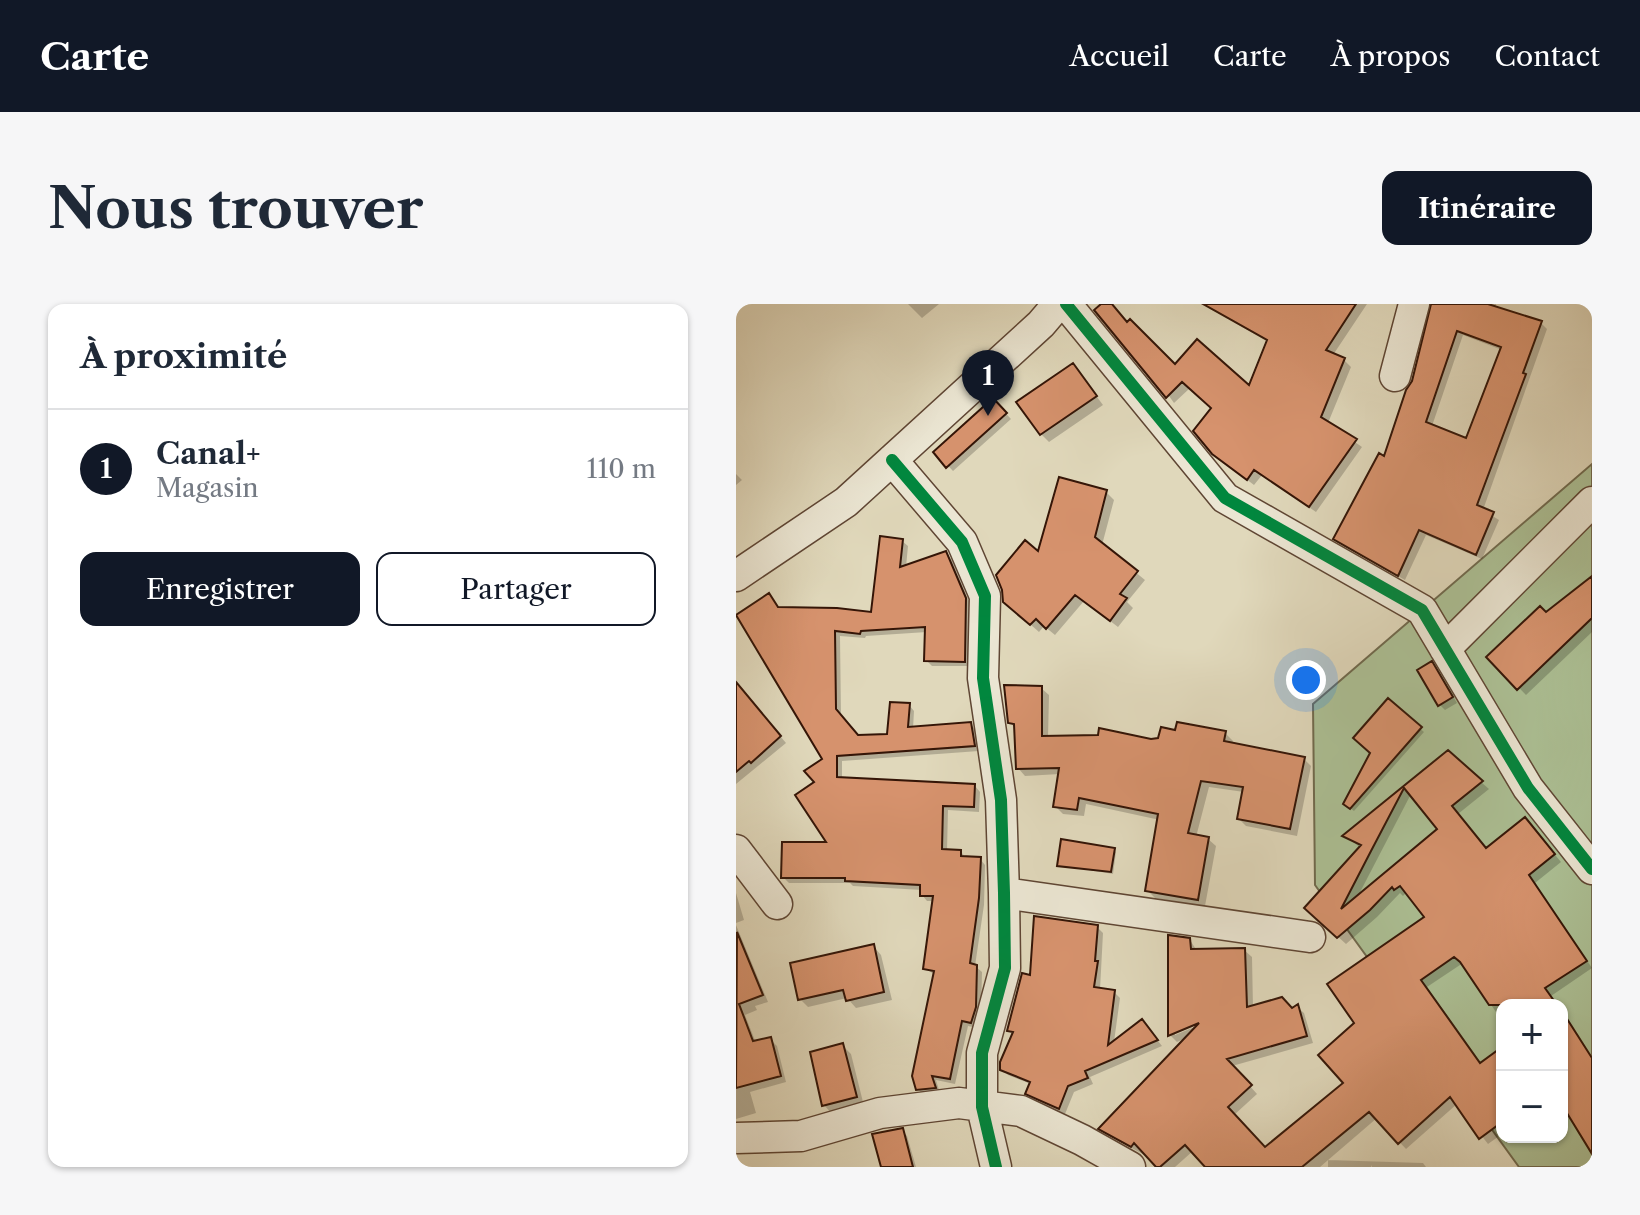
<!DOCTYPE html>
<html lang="fr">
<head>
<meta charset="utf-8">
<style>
	:root { --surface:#fff; --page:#f6f6f7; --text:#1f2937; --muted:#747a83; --line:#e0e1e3; --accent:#111827 }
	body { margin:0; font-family:"Libre Caslon Text",serif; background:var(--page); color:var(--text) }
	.controls { position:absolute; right:24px; bottom:24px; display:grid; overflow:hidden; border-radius:16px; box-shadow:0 2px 6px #0004 }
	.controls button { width:72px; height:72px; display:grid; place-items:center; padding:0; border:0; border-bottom:2px solid var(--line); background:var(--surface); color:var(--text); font:40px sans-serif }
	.you { position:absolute; left:570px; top:376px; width:28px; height:28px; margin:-20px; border:6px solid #fff; border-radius:50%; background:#1a73e8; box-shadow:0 0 0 12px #1a73e833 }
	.badge { display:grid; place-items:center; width:52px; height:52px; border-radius:50%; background:var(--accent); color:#fff; font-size:26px; font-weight:700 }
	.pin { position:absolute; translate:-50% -66px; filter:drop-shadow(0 2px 4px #0008) }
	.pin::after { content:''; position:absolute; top:42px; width:28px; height:24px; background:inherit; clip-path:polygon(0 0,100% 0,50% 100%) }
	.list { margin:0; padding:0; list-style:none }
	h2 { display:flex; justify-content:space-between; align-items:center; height:104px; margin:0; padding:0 32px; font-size:34px }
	h2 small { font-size:26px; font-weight:400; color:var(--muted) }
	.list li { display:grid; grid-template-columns:52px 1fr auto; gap:24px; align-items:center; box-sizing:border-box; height:120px; padding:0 32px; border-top:2px solid var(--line) }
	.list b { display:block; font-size:30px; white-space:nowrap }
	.list p { margin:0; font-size:26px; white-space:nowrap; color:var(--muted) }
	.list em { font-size:26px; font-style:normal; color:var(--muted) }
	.actions { display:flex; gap:16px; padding:24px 32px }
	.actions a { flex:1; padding:18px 0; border:2px solid var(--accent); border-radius:16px; text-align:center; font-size:28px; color:var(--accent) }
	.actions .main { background:var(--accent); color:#fff }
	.map { position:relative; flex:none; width:856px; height:863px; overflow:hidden; border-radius:16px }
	header { display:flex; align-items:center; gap:48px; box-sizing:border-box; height:112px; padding:0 40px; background:var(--accent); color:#fff }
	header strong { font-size:38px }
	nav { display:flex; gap:44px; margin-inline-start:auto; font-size:28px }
	.intro { display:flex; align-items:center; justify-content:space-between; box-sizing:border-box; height:192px; padding:0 48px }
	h1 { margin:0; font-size:56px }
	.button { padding:20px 36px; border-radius:16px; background:var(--accent); color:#fff; font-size:28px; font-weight:700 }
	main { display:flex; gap:48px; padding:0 48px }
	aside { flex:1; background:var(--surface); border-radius:16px; box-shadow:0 2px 6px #0004 }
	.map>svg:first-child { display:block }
	.green { fill:#acc095; stroke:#706a4e; stroke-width:2; fill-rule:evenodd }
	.shadow { fill:#0003; fill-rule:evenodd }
	.building { fill:#d6926d; stroke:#341507; stroke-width:2; fill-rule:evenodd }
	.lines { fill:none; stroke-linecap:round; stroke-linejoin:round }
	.minor-casing { stroke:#5f4634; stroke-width:33 }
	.minor { stroke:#ebe6d3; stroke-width:30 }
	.cycleway-casing { stroke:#ebe6d3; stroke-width:17 }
	.cycleway { stroke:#00873e; stroke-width:12 }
</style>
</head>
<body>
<header>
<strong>Carte</strong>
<nav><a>Accueil</a><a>Carte</a><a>À propos</a><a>Contact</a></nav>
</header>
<div class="intro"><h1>Nous trouver</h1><a class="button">Itinéraire</a></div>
<main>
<aside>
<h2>À proximité<small></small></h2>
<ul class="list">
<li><span class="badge">1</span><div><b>Canal+</b><p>Magasin</p></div><em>110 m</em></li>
</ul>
<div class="actions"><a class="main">Enregistrer</a><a>Partager</a></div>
</aside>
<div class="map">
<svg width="856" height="863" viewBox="0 0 856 863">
	<rect width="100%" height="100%" fill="#e0d8bb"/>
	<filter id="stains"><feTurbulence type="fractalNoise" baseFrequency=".0025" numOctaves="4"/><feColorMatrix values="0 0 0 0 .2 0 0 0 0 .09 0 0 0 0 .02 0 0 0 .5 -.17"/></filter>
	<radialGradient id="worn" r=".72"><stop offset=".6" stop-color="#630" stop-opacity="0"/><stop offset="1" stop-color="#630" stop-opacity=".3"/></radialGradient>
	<!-- green -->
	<path class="green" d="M856,160V863H783L579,581L577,400ZM766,701H826V833H766Z"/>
	<!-- shadow -->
	<path class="shadow" d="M172,0H203L186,14Z
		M368,0H374L392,20L439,63L514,84L532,38L467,0H631L597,51L608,56L615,63L592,119L626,143L580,208L526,171L518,181L485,156L478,104L454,84L438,99Z
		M697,0H760V3L805,19L811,25L747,206L763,216L746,255L690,231L669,276L606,241L600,235L649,155L678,77ZM727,31L766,46L731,137L696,122Z
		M337,61L367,101L313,138L305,130Z
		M257,96L275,115L217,167L199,148Z
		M0,170L6,176L0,181Z
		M370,188L378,196L366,241L409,276L391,298L397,304L382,323L348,297L319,331L308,322L303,328L277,305L303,250Z
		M166,237L172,242L170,263L210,250L216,256L235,302L234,362H196L190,356L191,328L130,332L129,334L104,332L105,412L122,433L153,431L173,401L178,407L177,425L235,421L240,426L243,447L106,457V475L239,482L244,488L243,508L212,506L211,547L225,548L231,555H244L249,561L248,601L239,662L246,668L245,709L241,724L232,722L219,780L200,776L204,789L187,791L182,785L199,671L189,664L199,597H191L186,591V586L117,582L114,579H53L47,573L93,540L81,479L89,455L33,292L43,305L136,310Z
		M856,274V328L790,391L753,353Z
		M701,365L721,399L709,406L704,401Z
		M0,380L50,439L0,480Z
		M305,384L313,391L312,434L415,437L441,428L489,429L497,437L496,441L568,455L575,462L561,532L510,522L503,515L508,488L473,483L460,533L472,535L480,542L469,602L419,594L411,586L424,516L350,500L348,512L327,510L319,502L324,470L289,472L282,464L281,425L274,419Z
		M652,397L688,428L618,507L614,504L637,449Z
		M712,449L753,485L722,510L751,546L796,523L825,558L799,579L856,664L815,692L821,701H766V717L727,659L691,683L746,760L766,746V830L752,840L721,800L670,845L641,814L584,863H471L457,847L439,863H422L414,854L372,831L365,825L452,733L441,738L434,731L454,636L461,647L508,646L516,653L517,704L556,706L561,703L568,709L577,739L496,762L521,790L498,811L529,846L610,779L621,719L690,613L671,588L667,592L664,589L641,613L610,640L577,610L625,544L609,532ZM675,490L704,525L621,594ZM471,713L473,717L439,731V727Z
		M378,546L380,548L377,570L323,561Z
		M0,589L8,616L0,619Z
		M0,621L32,698L19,702L21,706L9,711L20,739L34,735L41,742L50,778L14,788L20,809L0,815Z
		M361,623L367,629L364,686L378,688L384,694L378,738L411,723L426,742L354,773L357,780L338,788L329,810L298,795L292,789L295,780L272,771L266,765L278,731L273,726L296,673Z
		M137,642L145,651L156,696L120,704L111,694L72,703L64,695Z
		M106,741L115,750L128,802L96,810L88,801Z
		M166,826L171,832L180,863H147Z
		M592,856L687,859L690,863H636L635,861V863H592Z"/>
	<!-- building -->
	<path class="building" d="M365,0H376L391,18L394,15L439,60L461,35L513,81L531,36L467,0H620L590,46L609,54L585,113L621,135L573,203L518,166L511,176L476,150L457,127L475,104L446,78L430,94L358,6Z
		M695,0H752L806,17L787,69L790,70L741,201L758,208L740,251L683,226L662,272L597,235L643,149L648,152L670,86L676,77ZM721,27L765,43L730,134L690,118Z
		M337,59L361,92L304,131L280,98Z
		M257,94L271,109L210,164L197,148Z
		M323,173L371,186L359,233L402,267L384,290L391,294L374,317L339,291L310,325L300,315L294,321L267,298L266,286L260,271L289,236L302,247Z
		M144,232L167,235L164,263L210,247L230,294L229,358L188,357L189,323L125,327L124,330L99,327L100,405L122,431L151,430L154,398L174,399L172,423L235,418L239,442L101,452V473L239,480L238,503L207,502L206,545L225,546V552L245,553L243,594L234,659L241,661L240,703L235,719L226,717L214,775L196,772L200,784L180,786L176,772L198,667L187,665L197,592H184V581L109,577V574H45L46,538H90L59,491L78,478L68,467L86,455L0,311L33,289L42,303L101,304L135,308Z
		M856,272V314L781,386L750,353L804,302L810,308Z
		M696,357L717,393L702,402L681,366Z
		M0,378L45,432L15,459L13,457L0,468Z
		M268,381L306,382V432L362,431L363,424L415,435L422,434L425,423L439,426L441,418L490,427L488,437L569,453L554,525L501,515L507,483L465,477L452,529L473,533L462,596L409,587L422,510L343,494L341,506L317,503L323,464L280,465L278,420L272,419Z
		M652,394L686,423L614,505L607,500L634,449L617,434Z
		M712,446L747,477L716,502L750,544L789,513L819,550L793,571L851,657L809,684L821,701H753L724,658L718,653L685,676L744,759L766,743V818L743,835L714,793L662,840L633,808L566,863H469L449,841L424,863H420L398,839L395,843L362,825L463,719L432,732V631L454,634L455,645L509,644L511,703L546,693L556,704L562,700L571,732L491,755L516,781L492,803L529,843L607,779L582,751L618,719L591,680L688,613L664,582L658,586L656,583L634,606L601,634L568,604L625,541L606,532ZM668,484L701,525L605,605L635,547Z
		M325,535L379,544L375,568L321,562Z
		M298,612L362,621L359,657H362L358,683L379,686L372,741L406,715L422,736L349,767L352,774L332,782L323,805L289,790L294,778L264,766V758L277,728L271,727L286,669L294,671Z
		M1,628L27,691L3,700L17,737L35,733L45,772L0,784Z
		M138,640L148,688L110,697L107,686L62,696L54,659Z
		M826,707L856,754V850L826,801Z
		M107,739L121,793L86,802L74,748Z
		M167,824L177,863H145L136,830Z"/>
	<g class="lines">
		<!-- minor casing -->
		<g class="minor-casing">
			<path id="minor" d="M330,0L489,194L686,306L792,484L856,565
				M659,72L678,0
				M156,156L226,238L249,292L247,374L265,496L268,589L269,664L246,749V803L260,863
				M0,272L110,198L305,20L322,0
				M709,345L856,198
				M0,546L41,600
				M268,589L574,633
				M0,834L65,832L144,809L223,799L285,807L346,836L394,863"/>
		</g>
		<!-- minor -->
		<use href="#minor" class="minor"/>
		<!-- cycleway casing -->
		<g class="cycleway-casing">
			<path id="cycleway" d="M330,0L489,194L686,306L792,484L856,565
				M156,156L226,238L249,292L247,374L265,496L268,589L269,664L246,749V803L260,863"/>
		</g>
		<!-- cycleway -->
		<use href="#cycleway" class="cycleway"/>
	</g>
	<rect width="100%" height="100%" filter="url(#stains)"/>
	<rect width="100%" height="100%" fill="url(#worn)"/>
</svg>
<div class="controls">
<button>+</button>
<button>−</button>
</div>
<div class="you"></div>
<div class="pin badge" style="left:252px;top:112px">1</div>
</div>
</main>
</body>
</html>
